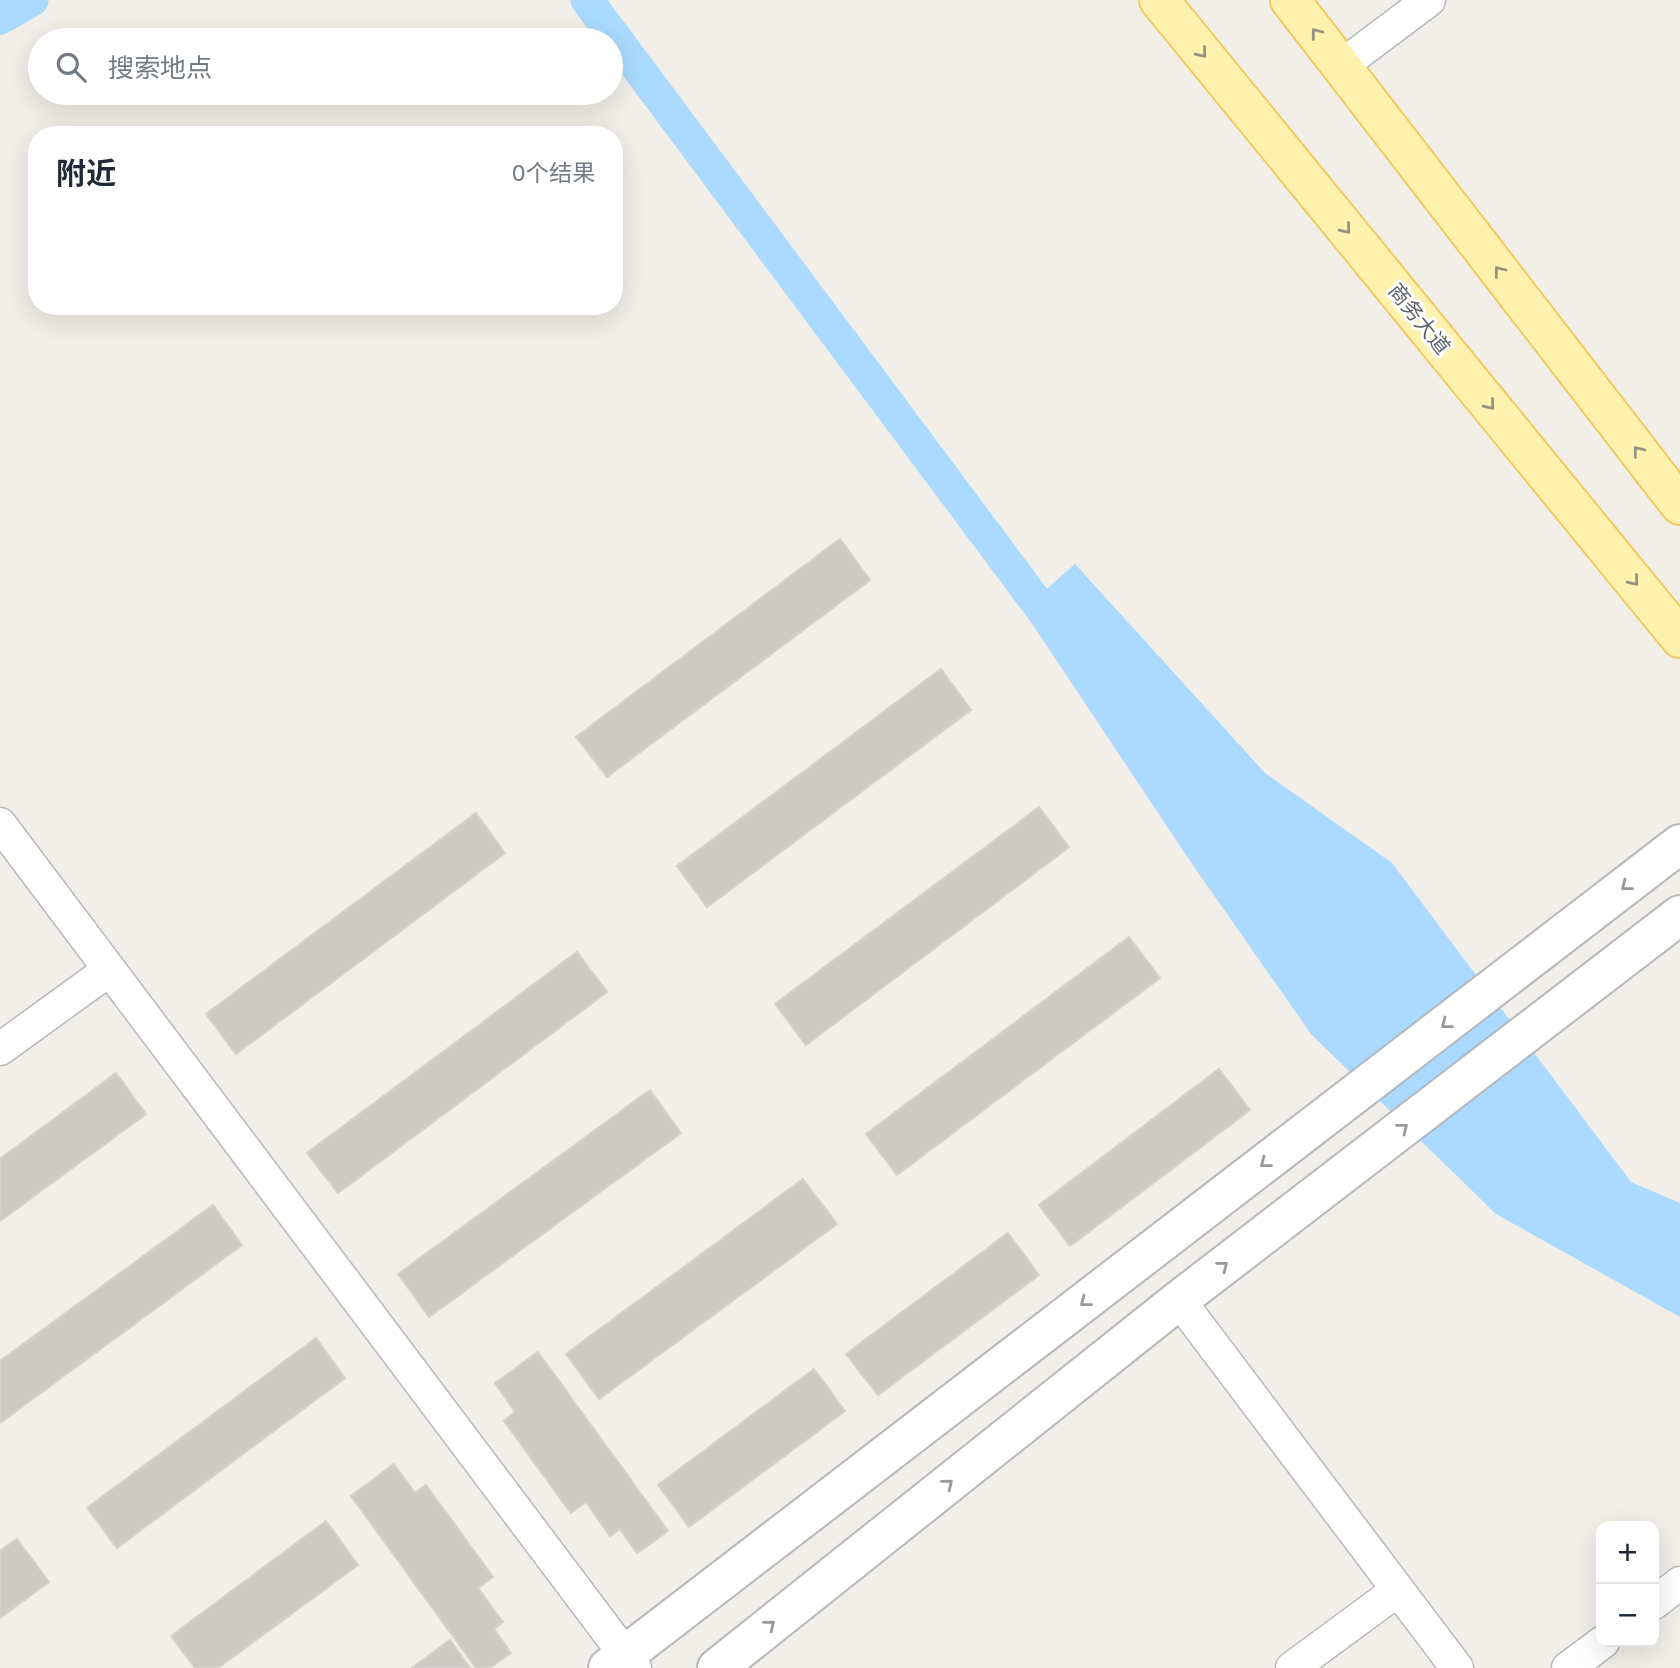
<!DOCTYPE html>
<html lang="zh">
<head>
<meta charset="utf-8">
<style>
	:root { --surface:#fff; --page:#f2f2f3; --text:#1f2937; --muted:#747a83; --line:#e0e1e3 }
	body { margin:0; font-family:Overpass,"Noto Sans SC",sans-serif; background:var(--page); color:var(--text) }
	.controls { position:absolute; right:21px; bottom:21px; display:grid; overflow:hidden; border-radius:14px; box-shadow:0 7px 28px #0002 }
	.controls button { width:63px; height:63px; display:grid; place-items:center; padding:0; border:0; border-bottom:2px solid var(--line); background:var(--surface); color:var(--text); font:35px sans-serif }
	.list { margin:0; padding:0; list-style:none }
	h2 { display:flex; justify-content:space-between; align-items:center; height:91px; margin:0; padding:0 28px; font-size:30px }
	h2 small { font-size:23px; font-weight:400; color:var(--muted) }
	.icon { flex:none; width:38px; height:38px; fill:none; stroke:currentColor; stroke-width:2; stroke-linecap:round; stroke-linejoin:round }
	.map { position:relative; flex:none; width:1680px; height:1668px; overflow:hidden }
	.search { position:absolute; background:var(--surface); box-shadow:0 7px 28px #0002; left:28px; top:28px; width:595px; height:77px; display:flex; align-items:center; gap:18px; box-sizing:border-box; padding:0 24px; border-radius:38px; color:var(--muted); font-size:26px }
	.panel { position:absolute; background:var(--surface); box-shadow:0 7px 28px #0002; left:28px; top:126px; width:595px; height:189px; border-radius:28px }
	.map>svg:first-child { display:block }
	.water { fill:#aadaff }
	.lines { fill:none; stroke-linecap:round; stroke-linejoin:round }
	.canal { stroke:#aadaff; stroke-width:33 }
	.building { fill:#cccac5; stroke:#d6d1c6; stroke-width:2 }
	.minor-casing { stroke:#b5b8bc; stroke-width:35 }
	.tertiary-casing { stroke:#b5b8bc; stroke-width:42 }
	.primary-casing { stroke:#f2c960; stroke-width:42 }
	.minor { stroke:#fff; stroke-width:32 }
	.tertiary { stroke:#fff; stroke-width:38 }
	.primary { stroke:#fff2af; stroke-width:38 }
	.oneway { stroke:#979581 }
	.oneway2 { stroke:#979a9d }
	.labels { text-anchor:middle; stroke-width:6; stroke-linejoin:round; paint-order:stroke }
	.street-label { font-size:21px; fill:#5f6368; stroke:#fff }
</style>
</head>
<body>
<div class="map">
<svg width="1680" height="1668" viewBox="0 0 1680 1668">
	<rect width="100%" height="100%" fill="#f1efe8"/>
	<!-- water -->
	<path class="water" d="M1075,564L1265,773L1392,863L1631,1182L1680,1203V1317L1496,1214L1311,1034L1188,858L1023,610Z"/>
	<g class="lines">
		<!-- canal -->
		<path class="canal" d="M587,0L1061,635
			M0,18L32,0"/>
	</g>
	<!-- building -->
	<path class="building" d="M840,539L870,580L607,777L576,737Z
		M941,669L971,710L707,907L677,866Z
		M1039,807L1069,847L806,1045L775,1004Z
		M476,813L505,853L236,1054L206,1014Z
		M1129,937L1160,978L897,1175L866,1134Z
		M577,952L607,992L338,1193L307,1153Z
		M1219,1069L1250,1110L1070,1246L1039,1205Z
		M116,1073L146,1114L0,1221V1159Z
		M650,1090L681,1133L429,1317L398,1274Z
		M803,1179L837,1224L599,1399L566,1354Z
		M213,1205L242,1245L0,1423V1361Z
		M1008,1233L1039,1275L878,1395L846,1354Z
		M316,1338L345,1378L117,1548L87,1508Z
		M538,1352L668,1531L637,1553L620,1529L610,1536L586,1502L571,1513L504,1421L515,1412L495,1383Z
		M814,1369L845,1411L689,1527L658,1485Z
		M394,1464L415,1493L426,1485L493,1577L478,1588L503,1622L494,1629L511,1653L490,1668H476L351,1496Z
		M326,1521L358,1565L218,1668H195L171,1636Z
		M17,1539L49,1582L0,1618V1551Z
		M450,1640L470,1668H412Z"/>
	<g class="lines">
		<!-- minor casing -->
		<g class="minor-casing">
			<path id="minor" d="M1341,66L1429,0
				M0,824L635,1668
				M0,1049L109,970
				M1179,1300L1457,1668
				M1654,1603L1680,1583
				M1292,1668L1398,1590
				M1568,1668L1603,1642"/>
		</g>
		<!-- tertiary casing -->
		<g class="tertiary-casing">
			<path id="tertiary" d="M608,1668L1680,844
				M717,1668L1179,1300L1680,915"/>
		</g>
		<!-- primary casing -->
		<g class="primary-casing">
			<path id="primary" d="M1159,0L1680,638
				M1290,0L1680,505"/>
		</g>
		<!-- minor -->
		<use href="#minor" class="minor"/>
		<!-- tertiary -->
		<use href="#tertiary" class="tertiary"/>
		<!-- primary -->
		<use href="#primary" class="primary"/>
	</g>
	<!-- one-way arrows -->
	<defs><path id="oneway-chevron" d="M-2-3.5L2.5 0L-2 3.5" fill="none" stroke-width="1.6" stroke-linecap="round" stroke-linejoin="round" transform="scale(1.75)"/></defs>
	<g class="oneway">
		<use href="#oneway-chevron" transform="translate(1316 33) rotate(-128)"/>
		<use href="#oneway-chevron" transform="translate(1202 53) rotate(51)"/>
		<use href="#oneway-chevron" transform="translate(1346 229) rotate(51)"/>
		<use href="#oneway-chevron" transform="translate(1499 271) rotate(-128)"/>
		<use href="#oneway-chevron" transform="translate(1490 405) rotate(51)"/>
		<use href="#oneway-chevron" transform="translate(1638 451) rotate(-128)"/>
		<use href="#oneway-chevron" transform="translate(1634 581) rotate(51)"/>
	</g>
	<g class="oneway2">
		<use href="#oneway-chevron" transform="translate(1626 886) rotate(142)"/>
		<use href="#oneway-chevron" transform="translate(1446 1024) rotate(142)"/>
		<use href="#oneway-chevron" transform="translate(1403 1128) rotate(-38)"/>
		<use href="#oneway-chevron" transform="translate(1265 1163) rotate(142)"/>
		<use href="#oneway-chevron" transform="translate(1223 1266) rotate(-38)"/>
		<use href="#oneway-chevron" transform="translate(1085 1302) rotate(142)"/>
		<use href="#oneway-chevron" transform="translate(948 1484) rotate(-39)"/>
		<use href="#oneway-chevron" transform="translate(770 1625) rotate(-39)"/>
	</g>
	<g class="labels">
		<!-- street labels -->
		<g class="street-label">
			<text transform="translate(1419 319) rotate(51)" y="7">商务大道</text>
		</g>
	</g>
</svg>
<div class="controls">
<button>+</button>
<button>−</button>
</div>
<div class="search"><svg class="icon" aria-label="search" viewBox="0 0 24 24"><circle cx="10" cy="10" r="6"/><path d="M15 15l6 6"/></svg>搜索地点</div>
<section class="panel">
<h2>附近<small>0个结果</small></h2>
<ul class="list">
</ul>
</section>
</div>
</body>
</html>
